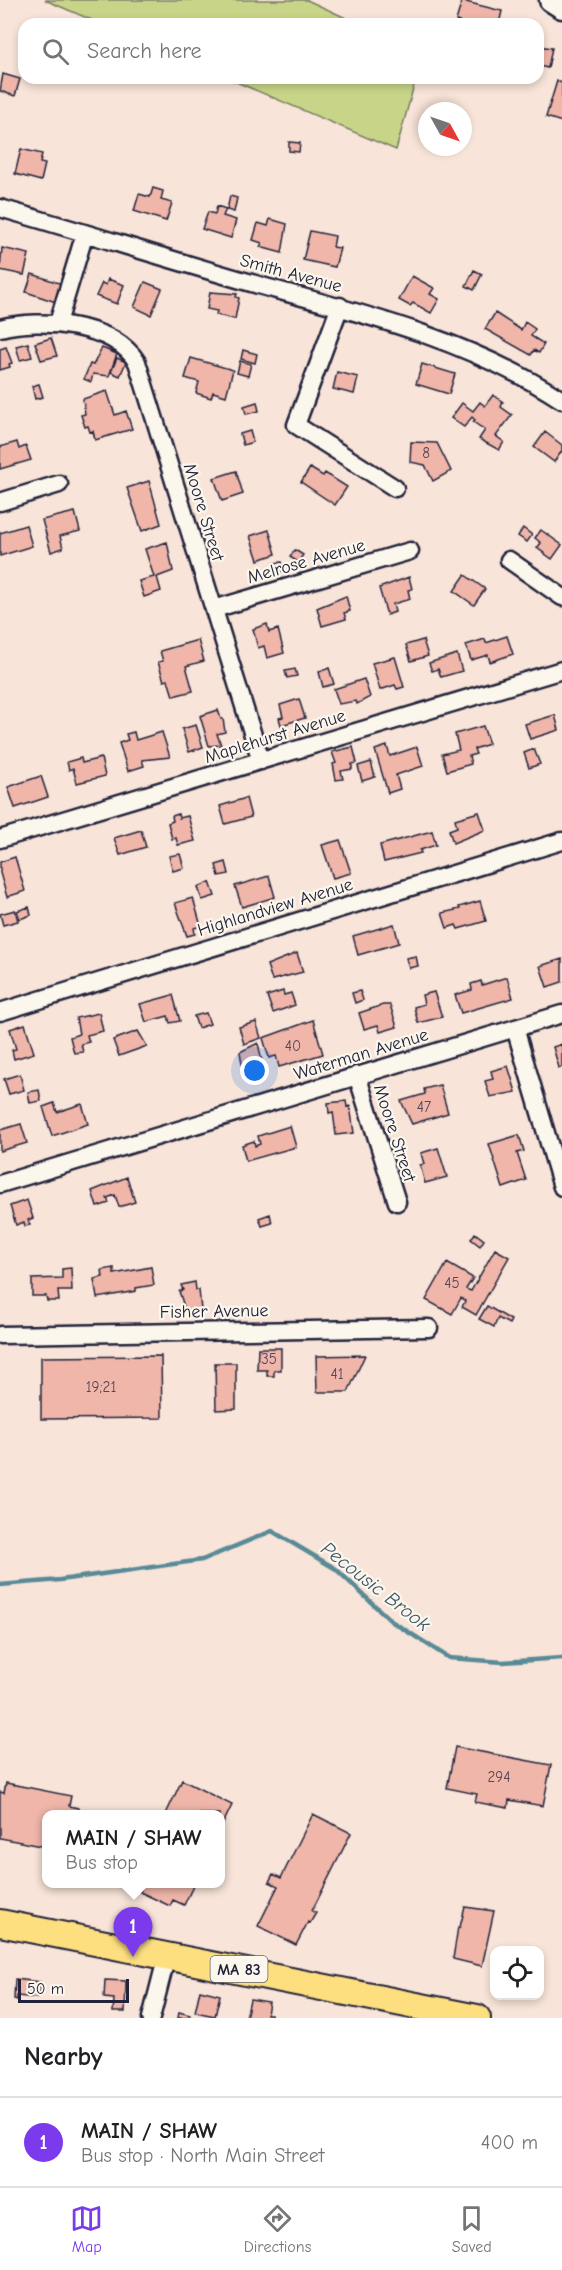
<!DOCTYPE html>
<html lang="en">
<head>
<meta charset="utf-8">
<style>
	:root { --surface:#fff; --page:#f6f6f6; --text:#202124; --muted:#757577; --line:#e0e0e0; --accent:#7c3aed }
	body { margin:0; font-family:"Comic Neue",sans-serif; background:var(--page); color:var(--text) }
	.controls { position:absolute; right:18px; bottom:18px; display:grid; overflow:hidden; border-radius:12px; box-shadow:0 3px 9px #0003 }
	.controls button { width:54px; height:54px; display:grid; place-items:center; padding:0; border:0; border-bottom:2px solid var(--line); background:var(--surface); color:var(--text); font:30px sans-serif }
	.compass { position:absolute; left:418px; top:102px; width:54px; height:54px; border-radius:50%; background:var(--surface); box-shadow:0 3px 9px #0003; rotate:130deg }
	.scale { position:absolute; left:18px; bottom:15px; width:111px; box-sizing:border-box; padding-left:6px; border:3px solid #22223b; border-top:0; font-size:16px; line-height:21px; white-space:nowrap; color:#22223b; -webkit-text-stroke:4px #fbf7ec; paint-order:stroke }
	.you { position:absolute; left:255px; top:1071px; width:21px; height:21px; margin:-15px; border:4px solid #fff; border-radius:50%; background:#1a73e8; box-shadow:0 0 0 9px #1a73e833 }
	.badge { display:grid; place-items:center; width:39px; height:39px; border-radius:50%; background:var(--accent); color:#fff; font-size:20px; font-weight:700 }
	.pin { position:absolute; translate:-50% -50px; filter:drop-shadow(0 2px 3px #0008) }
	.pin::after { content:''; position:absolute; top:32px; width:21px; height:18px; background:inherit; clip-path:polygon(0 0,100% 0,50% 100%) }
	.popup { position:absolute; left:42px; top:1810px; width:183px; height:78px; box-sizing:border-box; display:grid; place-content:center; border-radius:12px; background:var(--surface); filter:drop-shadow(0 2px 4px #0005); font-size:20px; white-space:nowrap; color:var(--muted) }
	.popup b { font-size:22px; color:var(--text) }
	.popup::after { content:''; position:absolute; left:50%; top:100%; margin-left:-12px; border:12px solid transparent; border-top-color:var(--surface) }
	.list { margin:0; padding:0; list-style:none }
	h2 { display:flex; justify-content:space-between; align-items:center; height:78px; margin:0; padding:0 24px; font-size:26px }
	h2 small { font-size:20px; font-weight:400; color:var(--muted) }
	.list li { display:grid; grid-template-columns:39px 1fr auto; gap:18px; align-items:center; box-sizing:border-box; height:90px; padding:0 24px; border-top:2px solid var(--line) }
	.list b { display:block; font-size:22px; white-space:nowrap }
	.list p { margin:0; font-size:20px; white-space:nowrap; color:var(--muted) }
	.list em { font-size:20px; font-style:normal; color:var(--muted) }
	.icon { flex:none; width:33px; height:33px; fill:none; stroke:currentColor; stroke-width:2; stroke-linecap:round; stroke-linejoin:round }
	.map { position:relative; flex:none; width:562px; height:2018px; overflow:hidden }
	.search { position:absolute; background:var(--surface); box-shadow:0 3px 9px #0003; left:18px; right:18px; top:18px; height:66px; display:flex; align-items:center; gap:15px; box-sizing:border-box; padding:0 21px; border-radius:18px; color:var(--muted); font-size:22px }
	.sheet { height:168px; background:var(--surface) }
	nav { display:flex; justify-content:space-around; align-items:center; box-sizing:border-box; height:84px; border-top:2px solid var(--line); background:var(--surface); font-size:16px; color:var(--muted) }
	nav a { display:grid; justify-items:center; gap:3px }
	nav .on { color:var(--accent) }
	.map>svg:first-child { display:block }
	.green { fill:#c8d588; stroke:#757c62; stroke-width:1.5 }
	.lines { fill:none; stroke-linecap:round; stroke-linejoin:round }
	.stream { stroke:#598a97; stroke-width:4.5 }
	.building { fill:#f0b6aa; stroke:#22223b; stroke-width:1.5 }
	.street-casing { stroke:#22223b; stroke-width:21 }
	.secondary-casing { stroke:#22223b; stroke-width:27 }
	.primary-casing { stroke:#22223b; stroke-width:30 }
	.street { stroke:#fbf7ec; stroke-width:16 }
	.secondary { stroke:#fbf7ec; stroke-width:22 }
	.primary { stroke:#fedf80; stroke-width:26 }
	.labels { text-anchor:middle; stroke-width:4.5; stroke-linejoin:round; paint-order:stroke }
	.number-label { font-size:15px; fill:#564757 }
	.shield { fill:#fbf7ec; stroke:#636270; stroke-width:1.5 }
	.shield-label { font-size:16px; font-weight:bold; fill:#22223b }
	.street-label { font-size:18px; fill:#22223b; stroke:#fbf7ec }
	.water-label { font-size:20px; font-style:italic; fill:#3d5669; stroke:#fbf7ec }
</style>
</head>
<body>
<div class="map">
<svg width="562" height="2018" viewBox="0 0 562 2018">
	<rect width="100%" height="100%" fill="#f8e4d8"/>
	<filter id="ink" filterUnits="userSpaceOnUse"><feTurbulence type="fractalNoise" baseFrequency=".0167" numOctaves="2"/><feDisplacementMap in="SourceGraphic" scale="12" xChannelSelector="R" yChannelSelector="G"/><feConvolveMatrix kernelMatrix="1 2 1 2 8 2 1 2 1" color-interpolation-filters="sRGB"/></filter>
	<g filter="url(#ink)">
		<!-- green -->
		<path class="green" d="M45,0H307L359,24H101Z
			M227,78H416L396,150Z"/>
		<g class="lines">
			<!-- stream -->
			<path class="stream" d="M0,1585L60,1580L202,1560L272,1531L336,1569L391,1621L449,1658L503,1662L562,1658"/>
		</g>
		<!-- building -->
		<path class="building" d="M462,1L502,11L499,24H467L456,21Z
			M538,46L552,48L548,68L538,66Z
			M3,74L20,79L15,96L0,91Z
			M557,81L562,83V122L546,117Z
			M289,142L300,143L299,152L289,151Z
			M21,149L42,154L40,163L45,164L41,181L15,174Z
			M153,188L163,191L161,200L172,203L166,221L134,211L139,194L150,197Z
			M230,196L237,198L234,212L227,210Z
			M217,206L226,209L223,216L236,220L231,238L202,229L208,212L215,214Z
			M270,219L287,224L282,253L260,247L262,243L253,240L258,223L268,226Z
			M310,231L335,236L333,247L340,248L335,267L303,260Z
			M2,248L29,254L24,275L0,270Z
			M474,270L482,274L474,290L466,286Z
			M32,274L62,284L56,302L26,292Z
			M412,276L434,288L430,294L439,299L431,313L413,303L410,306L399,300Z
			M108,279L124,285L117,304L96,296L102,283L106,285Z
			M145,282L162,289L151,315L134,307Z
			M210,292L237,294L236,297L239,298L235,319L216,315L217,311L207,309Z
			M495,313L521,330L525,322L535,329L531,336L544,344L539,353L534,350L531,355L485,329Z
			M51,338L57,356L41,360L35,343Z
			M28,343L32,357L20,360L16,346Z
			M6,347L12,363L9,364L10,367L0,370V349Z
			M102,348L117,354L109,376L93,374L91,382L84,379L90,364L93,365Z
			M243,350L257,354L255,363L241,359Z
			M117,358L126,362L120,376L111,372Z
			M191,358L233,370L226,396L213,392L211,398L196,393L199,382L185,378Z
			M240,361L251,364L248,376L237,373Z
			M422,364L455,374L449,394L416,384Z
			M337,372L358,377L354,394L333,389Z
			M39,384L43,397L35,399L32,386Z
			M107,391L115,415L126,411L132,429L95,440L93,431L90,432L88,426L85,427L81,415L85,414L83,399Z
			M493,395L503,402L501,407L512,415L496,436L504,442L499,450L479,439L485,430L473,422L475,420L472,417L464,427L451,418L462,403L473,411L480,402L485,406Z
			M257,402L259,411L246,414L244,406Z
			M250,431L253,442L243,445L240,434Z
			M545,432L562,445V451L554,462L534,447Z
			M17,442L19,449L26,446L31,460L0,469V447Z
			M411,442L437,443L451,471L433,481L425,465L410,462Z
			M310,468L323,476L325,473L347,487L335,505L301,482Z
			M236,471L243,494L222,501L214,478Z
			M149,481L161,524L142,531L127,488Z
			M75,512L80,531L60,536L63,548L51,552L42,520Z
			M26,525L32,546L0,556V533Z
			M523,528L532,535L527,542L518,536Z
			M269,530L276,554L258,560L250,536Z
			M541,530L562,545L552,559L537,548L541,543L535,538Z
			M167,542L173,571L157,577L161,591L144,597L139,581L154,577L145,549Z
			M295,550L303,555L298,562L290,557Z
			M282,562L284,571L276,572L274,563Z
			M465,575L485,589L474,605L454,591Z
			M409,577L412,589L408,590L410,599L393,604L395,612L387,615L379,588Z
			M346,596L350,611L344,613L346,619L322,626L317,608Z
			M267,624L269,632L278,629L284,653L267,658L264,646L258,648L253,629Z
			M507,636L513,654L490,662L488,655L471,660L466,645L485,639L486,643Z
			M198,640L204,661L186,666L193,691L173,696L168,680L164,681L158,662L163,661L160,651Z
			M423,640L428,656L411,661L406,645Z
			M457,654L462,671L441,677L438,669L432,671L429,663Z
			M395,657L404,687L397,689L395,685L380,690L372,663Z
			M329,668L334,684L323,687L319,672Z
			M295,669L297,676L287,678L285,671Z
			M364,679L370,697L357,704L356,701L339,704L334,689Z
			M299,699L305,718L281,725L279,718L283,717L280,705Z
			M218,710L221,719H223L225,732L217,734L221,745L209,746L200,716Z
			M555,715L559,730L530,739L525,724Z
			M196,725L203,747L189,752L182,729Z
			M483,726L489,744L474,749L476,754L469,756L471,764L447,771L442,754L459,750L455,734Z
			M134,732L136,740L162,732L170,757L142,760L144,766L128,771L119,743L128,740L126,734Z
			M387,746L390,756L417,747L423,766L396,775L400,789L388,793L375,750Z
			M353,747L357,763L352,764V769L341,771L343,779L336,780L333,764L336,763L332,752Z
			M534,749L540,764L529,768L524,753Z
			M81,758L82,763L101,758L105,776L77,783L73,768L69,770L67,762Z
			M371,762L375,777L362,781L358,766Z
			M41,776L48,797L15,808L8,787Z
			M246,798L251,817L225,824L220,806Z
			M479,812L485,830L453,843L449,830L457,827L455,819Z
			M178,814L179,818L188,816L195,841L178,845L176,838L172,839L168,823L173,821L172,816Z
			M141,830L146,847L120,855L114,838Z
			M432,831L436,845L420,850L421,853L384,862L380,845Z
			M340,840L351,873L333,878L322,845Z
			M180,854L184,868L173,871L169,856Z
			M15,857L25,891L7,897L0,873V862Z
			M226,862L229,874L219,876L216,865Z
			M269,876L275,897L242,907L235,886Z
			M210,882L215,896L202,900L198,887Z
			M193,898L201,926L194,928L195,934L187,936L175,903Z
			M480,901L486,921L458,929L456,925L447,928L442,913L460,909L459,907Z
			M29,907L31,915L20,919L17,911Z
			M15,910L18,921L3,925L0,914Z
			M394,924L399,943L358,955L353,936Z
			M297,953L303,972L272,980L267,965Z
			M416,956L418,966L409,968L406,958Z
			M562,959V982L547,987L540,966Z
			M507,977L513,998L461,1013L455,995L472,990L471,984L481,981L482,985Z
			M283,991L284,995L291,993L295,1005L273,1013L267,996Z
			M360,991L363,1000L355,1003L352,993Z
			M434,992L442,1017L418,1023L414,1007L424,1004L422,995Z
			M173,995L180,1021L170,1023L168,1016L146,1022L140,1004Z
			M383,1005H390L397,1027L380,1032L378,1025L364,1029L359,1013Z
			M99,1013L103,1031L87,1035L89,1042L81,1044L83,1052L74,1053L70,1037L79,1034L76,1018Z
			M206,1013L210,1024L198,1028L194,1016Z
			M313,1020L323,1054L279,1067L276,1056L269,1058L263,1038Z
			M256,1022L261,1038L244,1044L239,1027Z
			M25,1024L34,1053L14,1059L12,1050L16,1049L10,1029Z
			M138,1031L147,1046L119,1056L113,1040Z
			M258,1043L264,1071L244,1077L240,1052Z
			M562,1044V1067L559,1068L553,1047Z
			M508,1066L516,1092L490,1097L485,1081L493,1079L491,1071Z
			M20,1074L24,1090L9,1094L4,1079Z
			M440,1085L448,1113L412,1124L401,1101L425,1094L424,1089Z
			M39,1090L41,1101L30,1103L28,1092Z
			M346,1101L347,1107L350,1106L354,1133L336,1135L333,1112L329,1113L328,1103Z
			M54,1103L57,1112L82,1104L88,1124L52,1136L43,1107Z
			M21,1124L27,1143L0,1151V1130Z
			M290,1126L296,1147L246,1161L242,1145L254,1141L255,1146L260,1144L258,1136Z
			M519,1135L524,1151L517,1153L526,1180L503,1188L489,1144Z
			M438,1148L447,1177L425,1183L420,1165L424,1164L421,1153Z
			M127,1177L135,1202L119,1207L115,1195L107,1198L109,1203L97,1207L92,1191Z
			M27,1200L33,1218L28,1220L30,1225L25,1226L24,1222L16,1225L10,1206Z
			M270,1214L272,1223L262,1226L259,1218Z
			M475,1233L484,1240L480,1246L471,1239Z
			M495,1249L509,1257L476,1315L462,1307L465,1301L461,1298L452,1314L426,1300L447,1263L473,1278L466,1289L471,1291Z
			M151,1267L154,1285L136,1288V1291L97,1298L94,1279L103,1277L102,1270L114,1268V1274Z
			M71,1268L72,1291H58L59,1301H47L46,1296H32V1279L62,1278V1269Z
			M195,1282L196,1290H199L201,1310L186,1313L179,1291L183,1290L181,1285Z
			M487,1306L511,1320L509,1324L498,1318L494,1327L479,1319Z
			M258,1348H281V1370H274V1376H267V1370H257Z
			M365,1355L348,1392H317L316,1356Z
			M161,1356L162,1418L41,1419V1357Z
			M215,1363H236V1409L216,1410Z
			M455,1747L551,1765L543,1806L509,1800L508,1808L475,1802L477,1794L447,1788Z
			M182,1780L232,1805L220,1830V1814H166Z
			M6,1783L71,1796L69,1806L79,1808L78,1814H46V1847L0,1838V1792L4,1793Z
			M313,1814L351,1833L312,1911L316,1913L310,1923L308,1922L296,1945L258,1926L278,1886L269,1882L273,1874L281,1878Z
			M143,1884H194L184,1905L173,1900L170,1906L140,1892Z
			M465,1907L494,1911L482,1966L453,1959L458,1927H460Z
			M15,1979L40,1982L41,1993H38L37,1998L17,1996V2000L14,1999Z
			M105,1980L126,1981L125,2012H113L114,1999L104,1998Z
			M200,1990L220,1995L215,2016L195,2012Z
			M250,1999L269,2002L267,2014H271V2018H246Z
			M179,2012L190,2015L189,2018H178Z"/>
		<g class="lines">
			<!-- street casing -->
			<g class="street-casing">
				<path id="street" d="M0,208C87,233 174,261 262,286C365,314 471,341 562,400
					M340,306L296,425L395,488
					M58,323L85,233
					M0,328C41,318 113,323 137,362L261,761
					M0,502L59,484
					M509,560L562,597
					M214,609L410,551
					M0,839L562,670
					M0,1012L562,841
					M515,1028L562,1187
					M357,1075L397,1202
					M0,1184L562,1014
					M0,1335L429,1328
					M151,2018L167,1955"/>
			</g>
			<!-- secondary casing -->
			<g class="secondary-casing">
				<path id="secondary" d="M551,0L562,7"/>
			</g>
			<!-- primary casing -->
			<g class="primary-casing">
				<path id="primary" d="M0,1923L477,2018"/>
			</g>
			<!-- street -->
			<use href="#street" class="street"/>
			<!-- secondary -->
			<use href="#secondary" class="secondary"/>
			<!-- primary -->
			<use href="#primary" class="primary"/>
		</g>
	</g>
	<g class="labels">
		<!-- number labels -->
		<g class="number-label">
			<text x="426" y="458">8</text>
			<text x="293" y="1051">40</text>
			<text x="424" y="1112">47</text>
			<text x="452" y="1288">45</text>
			<text x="269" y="1364">35</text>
			<text x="337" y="1379">41</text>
			<text x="101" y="1392">19;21</text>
			<text x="499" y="1782">294</text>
		</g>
		<!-- shield labels -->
		<rect class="shield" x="210.5" y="1956" width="57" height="26" rx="4.5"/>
		<g class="shield-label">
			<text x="239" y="1975">MA 83</text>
		</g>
		<!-- street labels -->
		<g class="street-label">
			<text transform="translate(291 273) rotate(15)" y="6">Smith Avenue</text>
			<text transform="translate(204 512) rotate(73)" y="6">Moore Street</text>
			<text transform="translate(306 561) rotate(-16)" y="6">Melrose Avenue</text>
			<text transform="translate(275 736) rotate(-17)" y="6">Maplehurst Avenue</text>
			<text transform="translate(275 907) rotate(-17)" y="6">Highlandview Avenue</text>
			<text transform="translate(361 1054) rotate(-17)" y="6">Waterman Avenue</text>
			<text transform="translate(395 1133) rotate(72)" y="6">Moore Street</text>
			<text transform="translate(214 1311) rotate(-1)" y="6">Fisher Avenue</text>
		</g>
		<!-- water labels -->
		<g class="water-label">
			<text transform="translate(376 1586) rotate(38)" y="7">Pecousic Brook</text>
		</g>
	</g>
</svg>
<div class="controls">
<button><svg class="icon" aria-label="locate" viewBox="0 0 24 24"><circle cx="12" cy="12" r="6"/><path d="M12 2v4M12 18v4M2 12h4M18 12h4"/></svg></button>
</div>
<svg class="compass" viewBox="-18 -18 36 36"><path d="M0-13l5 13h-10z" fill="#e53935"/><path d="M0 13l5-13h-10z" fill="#757577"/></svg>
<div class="scale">50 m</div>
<div class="you"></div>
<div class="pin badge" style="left:133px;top:1957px">1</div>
<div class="popup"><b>MAIN / SHAW</b>Bus stop</div>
<div class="search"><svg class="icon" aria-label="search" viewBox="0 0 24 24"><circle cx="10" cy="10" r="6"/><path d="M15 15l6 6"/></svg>Search here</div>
</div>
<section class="sheet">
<h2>Nearby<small></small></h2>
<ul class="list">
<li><span class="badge">1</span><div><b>MAIN / SHAW</b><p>Bus stop · North Main Street</p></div><em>400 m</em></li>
</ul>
</section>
<nav>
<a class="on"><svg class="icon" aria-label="map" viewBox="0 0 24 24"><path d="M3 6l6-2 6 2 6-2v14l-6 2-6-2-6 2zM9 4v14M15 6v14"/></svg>Map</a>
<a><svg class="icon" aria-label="directions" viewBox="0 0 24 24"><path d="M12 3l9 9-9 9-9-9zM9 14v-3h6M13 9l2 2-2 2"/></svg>Directions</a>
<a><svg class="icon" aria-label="saved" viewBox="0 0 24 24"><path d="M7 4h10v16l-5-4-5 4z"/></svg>Saved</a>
</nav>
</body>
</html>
